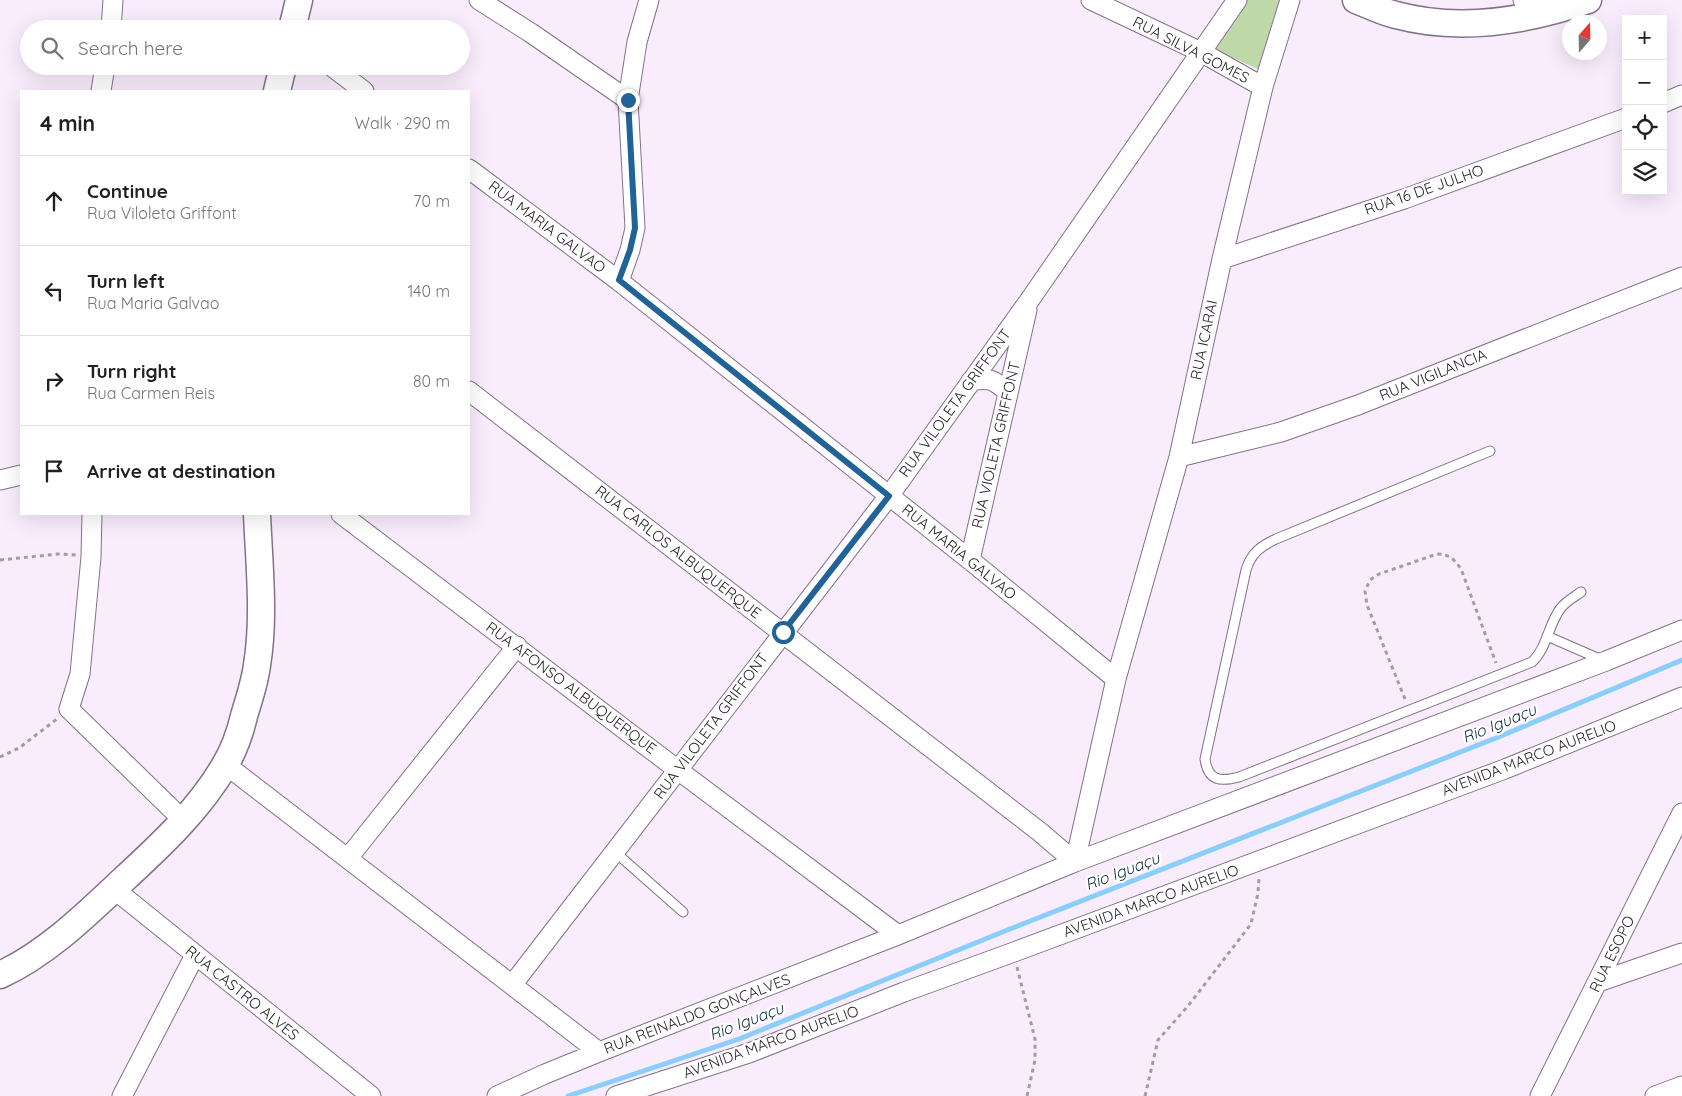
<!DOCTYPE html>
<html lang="en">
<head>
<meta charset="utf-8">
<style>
	:root { --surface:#fff; --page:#f2f2f2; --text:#202124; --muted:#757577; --line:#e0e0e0 }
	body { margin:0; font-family:Quicksand,sans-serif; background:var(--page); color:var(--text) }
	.controls { position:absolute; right:15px; top:15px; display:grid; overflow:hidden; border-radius:0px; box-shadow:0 5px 20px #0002 }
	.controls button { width:45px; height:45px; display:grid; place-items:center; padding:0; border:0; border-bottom:1px solid var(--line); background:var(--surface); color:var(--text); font:25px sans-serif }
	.compass { position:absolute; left:1562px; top:15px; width:45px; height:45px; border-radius:50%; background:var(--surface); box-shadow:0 5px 20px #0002; rotate:20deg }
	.stop { position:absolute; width:15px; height:15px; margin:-11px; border:4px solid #216297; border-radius:50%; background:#fff }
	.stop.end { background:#216297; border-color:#fff; box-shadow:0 1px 5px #0008 }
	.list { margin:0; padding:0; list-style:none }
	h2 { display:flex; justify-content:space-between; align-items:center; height:65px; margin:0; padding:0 20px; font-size:21px }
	h2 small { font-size:16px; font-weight:400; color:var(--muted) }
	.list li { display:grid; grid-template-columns:32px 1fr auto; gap:15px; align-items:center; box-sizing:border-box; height:90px; padding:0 20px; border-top:1px solid var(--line) }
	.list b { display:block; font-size:19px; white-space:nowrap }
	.list p { margin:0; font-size:16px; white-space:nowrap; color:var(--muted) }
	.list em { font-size:16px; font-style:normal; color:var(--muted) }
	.icon { flex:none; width:28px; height:28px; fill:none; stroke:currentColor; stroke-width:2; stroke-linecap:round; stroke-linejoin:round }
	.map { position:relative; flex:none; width:1682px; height:1096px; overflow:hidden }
	.search { position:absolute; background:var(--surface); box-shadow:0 5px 20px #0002; left:20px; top:20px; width:450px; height:55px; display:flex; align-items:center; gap:12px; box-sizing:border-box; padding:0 18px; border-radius:28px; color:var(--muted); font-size:19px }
	.panel { position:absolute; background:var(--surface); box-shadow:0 5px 20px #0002; left:20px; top:90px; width:450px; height:425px; border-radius:0px }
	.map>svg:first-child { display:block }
	.green { fill:#bed9a7 }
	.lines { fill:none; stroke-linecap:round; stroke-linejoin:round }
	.stream { stroke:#8acefa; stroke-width:5 }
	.lane-casing { stroke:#847189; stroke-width:11 }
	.street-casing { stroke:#847189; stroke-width:21 }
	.secondary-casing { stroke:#847189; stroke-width:29 }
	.path { stroke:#a59aa8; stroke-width:3; stroke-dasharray:4 4; stroke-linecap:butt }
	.lane { stroke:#fff; stroke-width:9 }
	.street { stroke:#fff; stroke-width:19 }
	.secondary { stroke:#fff; stroke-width:26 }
	.route { stroke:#216297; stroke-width:6 }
	.labels { text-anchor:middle; stroke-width:4.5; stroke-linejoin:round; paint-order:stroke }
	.street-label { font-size:15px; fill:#29212b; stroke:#fff }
	.water-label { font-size:16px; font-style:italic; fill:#102f41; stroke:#fff }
</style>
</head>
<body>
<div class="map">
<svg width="1682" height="1096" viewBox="0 0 1682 1096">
	<rect width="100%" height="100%" fill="#f9ecfd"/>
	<!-- green -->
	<path class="green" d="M1246,0H1279L1258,69L1213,49Z"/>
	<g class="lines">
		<!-- stream -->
		<path class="stream" d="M568,1096L739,1039L1005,931L1496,738L1682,660"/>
		<!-- lane casing -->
		<g class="lane-casing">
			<path id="lane" d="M1490,451L1276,539C1261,546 1251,553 1246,570L1205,759C1208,781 1220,782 1239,777L1532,662C1547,648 1548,626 1560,609C1565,602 1574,597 1581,592
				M1547,636L1602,660
				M615,852L683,912"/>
		</g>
		<!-- street casing -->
		<g class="street-casing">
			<path id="street" d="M479,0L531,33L628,100
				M1091,0L1201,52L1263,87
				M1523,0L1552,10
				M111,29L113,0
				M331,66L364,91
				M101,91L105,66
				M1663,103L1682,95
				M469,169L619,281L970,560L1116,679
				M1222,259L1404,199L1626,118
				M619,281L630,250L635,228L628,100L637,42L649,0
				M971,381C990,377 994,380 1008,392
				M469,391L1040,832L1075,862L1116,679L1179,457L1222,259L1263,87L1290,0
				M1179,457L1281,432L1358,405L1682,277
				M0,480L21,475
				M92,514L91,557L80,674L69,709L184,821
				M341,514L678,770L898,935
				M970,560L1027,310
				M226,765L599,1052
				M348,858L517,646
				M114,889L371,1096
				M1598,982L1682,953
				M512,985L889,496L1029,301L1237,0
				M122,1096L195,955
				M497,1096L545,1074L599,1052L898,935L1075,862L1606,661L1682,630
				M616,1096L749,1053L904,992L1014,952L1505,769L1682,697
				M1540,1096L1682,813
				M1655,1096L1682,1086"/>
		</g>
		<!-- secondary casing -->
		<g class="secondary-casing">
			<path id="secondary" d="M1356,0C1369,5 1382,12 1396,15C1459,32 1527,21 1588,0
				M292,29L299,0
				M277,91L283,66
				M0,975C46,954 86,915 122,881C160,846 199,810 225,765C234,750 240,733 244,716C249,699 255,682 257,665C265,617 259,563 257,514"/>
		</g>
		<!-- path -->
		<path class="path" d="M0,560L58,554L76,555
			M1405,699L1367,605L1365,591L1370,580L1379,574L1437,554C1449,554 1454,559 1461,569L1496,663
			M0,757L19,748L57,719
			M1017,967L1035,1039V1060L1027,1096
			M1145,1096L1158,1040L1188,1006L1251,924L1258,893L1259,878"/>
		<!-- lane -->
		<use href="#lane" class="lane"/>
		<!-- street -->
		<use href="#street" class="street"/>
		<!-- secondary -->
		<use href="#secondary" class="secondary"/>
	</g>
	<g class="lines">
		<!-- route -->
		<path class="route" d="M628,100L635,228L630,250L619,280L889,496L783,632"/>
	</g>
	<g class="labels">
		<!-- street labels -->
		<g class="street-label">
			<text transform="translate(1191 50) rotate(27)" y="5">RUA SILVA GOMES</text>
			<text transform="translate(1424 190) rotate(-19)" y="5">RUA 16 DE JULHO</text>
			<text transform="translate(547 227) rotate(37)" y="5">RUA MARIA GALVAO</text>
			<text transform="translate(1204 340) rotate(-78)" y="5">RUA ICARAI</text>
			<text transform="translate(1433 375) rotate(-22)" y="5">RUA VIGILANCIA</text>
			<text transform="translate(955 403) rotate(-54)" y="5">RUA VILOLETA GRIFFONT</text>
			<text transform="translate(996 445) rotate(-77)" y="5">RUA VIOLETA GRIFFONT</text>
			<text transform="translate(678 552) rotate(38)" y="5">RUA CARLOS ALBUQUERQUE</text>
			<text transform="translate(959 552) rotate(39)" y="5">RUA MARIA GALVAO</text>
			<text transform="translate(571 688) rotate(37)" y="5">RUA AFONSO ALBUQUERQUE</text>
			<text transform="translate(711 726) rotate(-53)" y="5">RUA VILOLETA GRIFFONT</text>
			<text transform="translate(1529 758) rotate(-21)" y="5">AVENIDA MARCO AURELIO</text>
			<text transform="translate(1151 901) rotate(-20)" y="5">AVENIDA MARCO AURELIO</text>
			<text transform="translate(1612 954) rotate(-64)" y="5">RUA ESOPO</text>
			<text transform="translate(242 993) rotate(39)" y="5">RUA CASTRO ALVES</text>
			<text transform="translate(697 1014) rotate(-21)" y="5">RUA REINALDO GONÇALVES</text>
			<text transform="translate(771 1042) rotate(-20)" y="5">AVENIDA MARCO AURELIO</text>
		</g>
		<!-- water labels -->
		<g class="water-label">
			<text transform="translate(1499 723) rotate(-22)" y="6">Rio Iguaçu</text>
			<text transform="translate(1122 871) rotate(-21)" y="6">Rio Iguaçu</text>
			<text transform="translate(746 1021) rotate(-21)" y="6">Rio Iguaçu</text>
		</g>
	</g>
</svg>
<div class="controls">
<button>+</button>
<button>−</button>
<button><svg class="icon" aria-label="locate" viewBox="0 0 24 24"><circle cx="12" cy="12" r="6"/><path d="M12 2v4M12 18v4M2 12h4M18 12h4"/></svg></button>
<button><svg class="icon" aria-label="layers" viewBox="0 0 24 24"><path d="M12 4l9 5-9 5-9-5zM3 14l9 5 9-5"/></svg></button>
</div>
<svg class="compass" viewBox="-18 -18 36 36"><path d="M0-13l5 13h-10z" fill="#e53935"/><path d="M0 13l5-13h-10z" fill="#757577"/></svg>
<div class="stop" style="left:783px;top:632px"></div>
<div class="stop end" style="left:628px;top:100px"></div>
<div class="search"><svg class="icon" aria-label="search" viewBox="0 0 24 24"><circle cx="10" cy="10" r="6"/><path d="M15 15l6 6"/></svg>Search here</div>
<section class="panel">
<h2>4 min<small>Walk · 290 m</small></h2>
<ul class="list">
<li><svg class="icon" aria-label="ahead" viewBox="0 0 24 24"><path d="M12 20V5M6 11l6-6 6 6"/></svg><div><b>Continue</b><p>Rua Viloleta Griffont</p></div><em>70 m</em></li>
<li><svg class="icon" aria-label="left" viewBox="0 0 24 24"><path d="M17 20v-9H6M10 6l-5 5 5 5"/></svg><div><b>Turn left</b><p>Rua Maria Galvao</p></div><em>140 m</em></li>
<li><svg class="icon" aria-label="right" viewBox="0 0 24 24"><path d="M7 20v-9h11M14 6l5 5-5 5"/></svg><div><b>Turn right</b><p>Rua Carmen Reis</p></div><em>80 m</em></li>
<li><svg class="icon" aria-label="arrive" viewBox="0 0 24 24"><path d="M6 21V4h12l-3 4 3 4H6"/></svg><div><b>Arrive at destination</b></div></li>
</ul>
</section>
</div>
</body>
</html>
